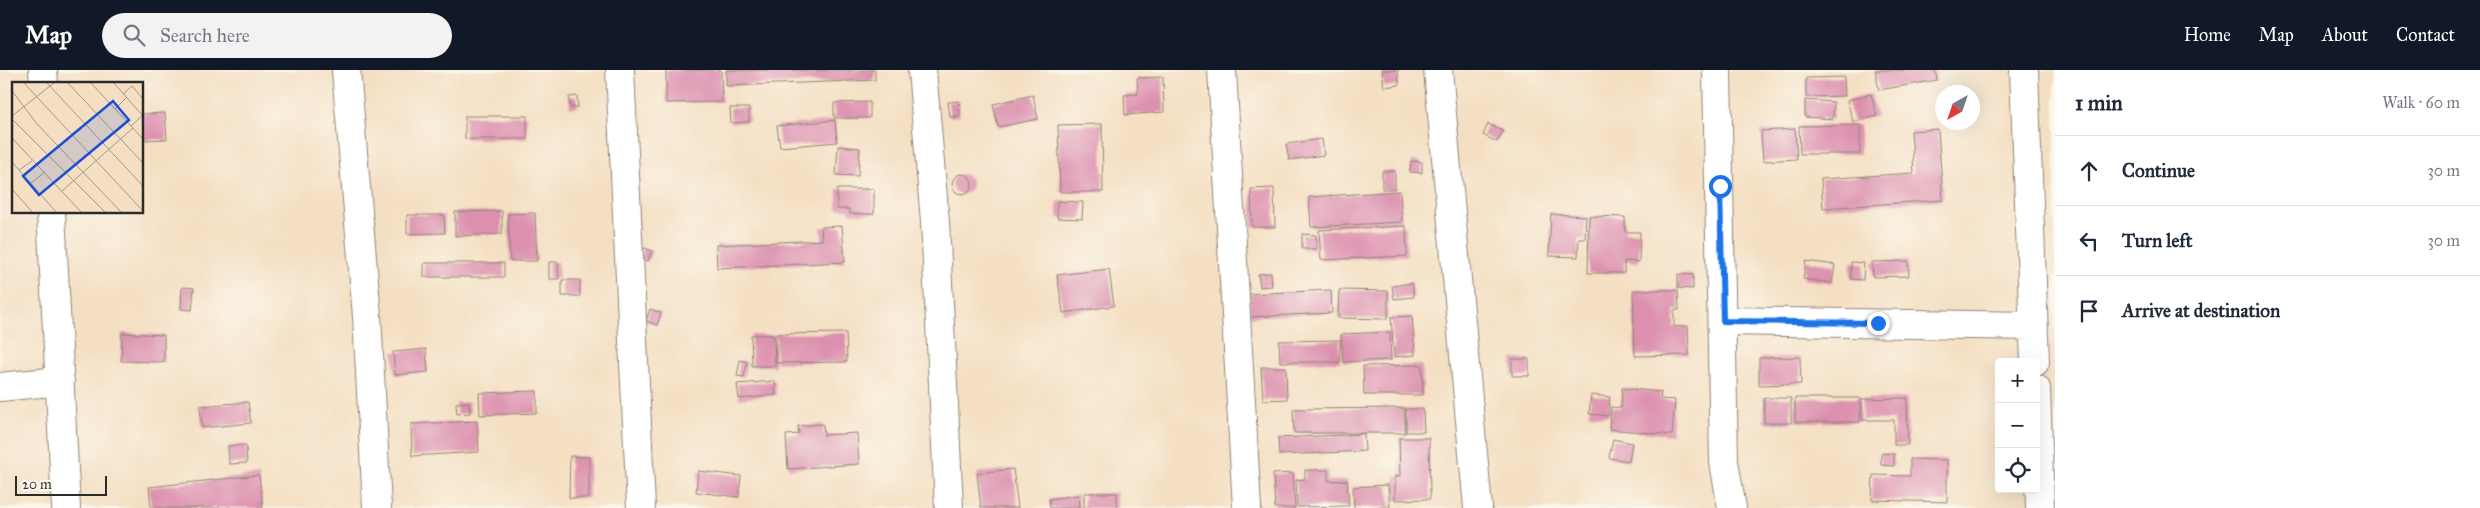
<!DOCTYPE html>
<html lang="en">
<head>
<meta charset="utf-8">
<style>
	:root { --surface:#fff; --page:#f2f2f3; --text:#1f2937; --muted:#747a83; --line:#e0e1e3; --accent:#111827 }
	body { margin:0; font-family:"IM FELL Great Primer",serif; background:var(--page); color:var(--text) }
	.controls { position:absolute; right:15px; bottom:15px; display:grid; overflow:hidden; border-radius:5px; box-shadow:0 5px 20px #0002 }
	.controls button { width:45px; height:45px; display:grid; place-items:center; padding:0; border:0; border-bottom:1px solid var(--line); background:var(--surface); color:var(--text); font:25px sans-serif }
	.compass { position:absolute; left:1935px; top:15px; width:45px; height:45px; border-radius:50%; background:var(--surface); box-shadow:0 5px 20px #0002; rotate:220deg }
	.scale { position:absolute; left:15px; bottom:12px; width:92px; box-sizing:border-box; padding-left:5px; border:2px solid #2b2b2b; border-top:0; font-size:14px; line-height:18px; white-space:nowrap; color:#2b2b2b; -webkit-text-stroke:4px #fbf7ec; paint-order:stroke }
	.stop { position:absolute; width:15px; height:15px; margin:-11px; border:4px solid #1a73e8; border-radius:50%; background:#fff }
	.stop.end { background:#1a73e8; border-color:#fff; box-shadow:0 1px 5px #0008 }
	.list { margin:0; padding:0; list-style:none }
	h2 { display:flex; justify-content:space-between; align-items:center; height:65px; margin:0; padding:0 20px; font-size:21px }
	h2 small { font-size:16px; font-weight:400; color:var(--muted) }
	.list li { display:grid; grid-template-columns:32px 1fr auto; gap:15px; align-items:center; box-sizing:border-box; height:70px; padding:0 20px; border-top:1px solid var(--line) }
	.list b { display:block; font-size:19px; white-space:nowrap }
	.list em { font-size:16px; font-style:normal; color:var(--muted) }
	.icon { flex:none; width:28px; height:28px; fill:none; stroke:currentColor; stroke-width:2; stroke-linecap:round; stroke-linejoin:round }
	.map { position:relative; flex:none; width:2055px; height:438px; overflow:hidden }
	header { display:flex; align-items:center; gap:30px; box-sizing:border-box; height:70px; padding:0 25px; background:var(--accent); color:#fff }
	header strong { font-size:24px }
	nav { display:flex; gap:28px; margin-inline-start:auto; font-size:18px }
	.search { width:350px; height:45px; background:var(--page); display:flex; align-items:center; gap:12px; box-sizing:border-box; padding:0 18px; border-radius:28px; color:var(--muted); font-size:19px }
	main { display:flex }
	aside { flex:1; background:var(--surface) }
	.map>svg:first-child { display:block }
	.building { fill:#dc8fae }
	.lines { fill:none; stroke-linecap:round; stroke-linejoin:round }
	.minor-casing { stroke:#908576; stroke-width:30 }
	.minor { stroke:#fff; stroke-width:28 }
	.route { stroke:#1a73e8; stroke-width:6 }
	.inset-road { fill:none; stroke:#a49786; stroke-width:1 }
	.view { fill:#1d4ed8; fill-opacity:0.15; stroke:#1d4ed8; stroke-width:2.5 }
	.inset-edge { fill:none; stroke:#2b2b2b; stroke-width:2.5 }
</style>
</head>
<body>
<header>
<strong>Map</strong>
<div class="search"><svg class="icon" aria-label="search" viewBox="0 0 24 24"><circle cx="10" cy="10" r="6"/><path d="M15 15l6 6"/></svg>Search here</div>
<nav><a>Home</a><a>Map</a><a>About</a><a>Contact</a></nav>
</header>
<main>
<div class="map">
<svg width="2055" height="438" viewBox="0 0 2055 438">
	<rect width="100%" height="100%" fill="#fbf7ec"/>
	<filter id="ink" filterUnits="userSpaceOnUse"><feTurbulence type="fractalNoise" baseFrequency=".02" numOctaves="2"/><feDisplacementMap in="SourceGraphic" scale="10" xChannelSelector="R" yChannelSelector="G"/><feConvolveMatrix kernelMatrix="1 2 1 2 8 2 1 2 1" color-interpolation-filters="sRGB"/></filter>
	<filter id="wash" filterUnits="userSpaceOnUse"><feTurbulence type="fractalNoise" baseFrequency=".0096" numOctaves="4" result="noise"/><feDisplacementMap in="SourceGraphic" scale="20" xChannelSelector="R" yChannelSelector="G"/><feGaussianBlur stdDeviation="1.12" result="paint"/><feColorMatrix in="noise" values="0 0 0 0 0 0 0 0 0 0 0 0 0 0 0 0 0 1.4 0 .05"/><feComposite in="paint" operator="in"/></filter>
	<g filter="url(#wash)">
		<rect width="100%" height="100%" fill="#f4dfc2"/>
		<g id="blocks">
			<!-- building -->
			<path class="building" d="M666,0H721L722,32L666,33Z
				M726,0H875V10L726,16Z
				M1382,0H1398L1399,15L1384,17Z
				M1875,0H1935L1937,10L1879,20Z
				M1163,7L1164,42L1125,45L1124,25L1138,24L1137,8Z
				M1844,7L1845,26L1806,27V8Z
				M1871,24L1877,46L1853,52L1847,30Z
				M1033,25L1038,49L998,57L993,34Z
				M577,26L578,37L570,38L569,27Z
				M1805,30L1834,32L1833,49L1805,47Z
				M959,31L960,46L950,47L948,32Z
				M870,32V48H834V33Z
				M730,38H749V52L731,53Z
				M165,43L167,69L142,70V44Z
				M465,46H527V69H465Z
				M835,50L837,72L780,77L777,56Z
				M1102,54L1103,122H1060L1058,55Z
				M1488,54L1503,61L1497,72L1483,65Z
				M1860,55V84H1800L1799,56Z
				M1795,59L1797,89L1763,91L1761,61Z
				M1938,59L1943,130L1823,138L1821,109L1914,103L1911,61Z
				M1322,69L1324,85L1289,90L1286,74Z
				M838,76L860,78L858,106L836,105Z
				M1411,91L1422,92V103L1410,102Z
				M1382,101H1395V119H1382Z
				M952 114a10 10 0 1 1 20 0a10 10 0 1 1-20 0Z
				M1274,118L1275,157H1252L1251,119Z
				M837,119H874V144H850L849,139H837Z
				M1400,121L1402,152L1311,157L1309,127Z
				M1057,131L1083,132L1082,149L1057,148Z
				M502,141V164L455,166V142Z
				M535,143L537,191H510L508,144Z
				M1551,144L1586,146L1585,169H1579L1578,187L1549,186Z
				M407,145H444L445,163L407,164Z
				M1589,146L1625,147V162H1640L1639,192L1624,191V203H1588Z
				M842,156L845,192L717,198L716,175L822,170L821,157Z
				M1406,156L1407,186L1321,190L1319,160Z
				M1302,164L1316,165V179H1302Z
				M644,178L652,181L648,191L641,189Z
				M1806,191L1835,195L1832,213L1803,209Z
				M1908,191L1909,206L1873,207L1872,192Z
				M549,192H558L559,209H549Z
				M1851,192L1864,193L1863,210L1851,209Z
				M424,193H504V207H424Z
				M1109,199L1114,236L1063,243L1057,205Z
				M1271,203L1272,216L1260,217L1258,204Z
				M1678,204L1693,205V219L1678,218Z
				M562,210H580V226H562Z
				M1412,213L1414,227L1394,229L1392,216Z
				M182,217L194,218L192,240L181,239Z
				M1331,220L1332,243L1250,247L1249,224Z
				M1339,220L1388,221V249L1338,248Z
				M1633,220H1678L1679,240H1674V257L1688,256L1689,285L1635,286Z
				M650,239L661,243L657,255L646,251Z
				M1412,246L1415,285L1394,287L1391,247Z
				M1390,262L1391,290L1343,292L1341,264Z
				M122,263L164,265V292L121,291Z
				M846,263L847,292L776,293V264Z
				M751,265H774L775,296H752Z
				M1340,270V292H1280L1279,271Z
				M426,279L428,302L395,305L393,282Z
				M1800,287L1801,314L1759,315V288Z
				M1512,289H1529V306H1512Z
				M740,290L747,292L744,307L737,306Z
				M1422,295L1423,325H1364L1363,296Z
				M1261,297H1286L1287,329L1263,330Z
				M775,311L776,325L739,329L737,314Z
				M1622,318L1661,322L1660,329L1675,330L1672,365L1609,359L1611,337L1621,338Z
				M537,321V343L480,345L479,323Z
				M1591,325L1610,327L1608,346L1589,344Z
				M1764,328H1791V353H1764Z
				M1795,328H1860V352H1795Z
				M1907,328L1908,375H1894V350H1862V329Z
				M248,332L251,353L202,358L200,336Z
				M469,332L470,343L457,344L456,333Z
				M1405,338V363H1294L1293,339Z
				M1406,339H1423L1424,362H1406Z
				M477,351L479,382L412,386L411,354Z
				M823,354L824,365L857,363L859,394L788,399L786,365L799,364L798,356Z
				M1364,364L1365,381L1279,385L1278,368Z
				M1399,368H1429L1430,429L1395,430V406H1400Z
				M1613,369L1632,373L1629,391L1609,388Z
				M246,375L247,393L229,394L228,376Z
				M1881,383L1894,384V396L1881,395Z
				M570,386L589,387V428H569Z
				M1910,389L1947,390V432L1872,430L1873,405L1910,406Z
				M1013,399L1018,438H981L977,403Z
				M1305,400H1328V411L1347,410L1349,436L1297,437L1296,410L1305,409Z
				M698,401L741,406L739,427L696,422Z
				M1293,403L1295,438H1275L1273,404Z
				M259,405L263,438H151L149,417Z
				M1388,415L1390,437L1354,438L1353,417Z
				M1084,423H1117V438H1084Z
				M1078,425L1079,438H1050L1049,429Z"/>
		</g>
	</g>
	<g filter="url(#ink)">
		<use href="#blocks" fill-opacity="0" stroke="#908576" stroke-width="1"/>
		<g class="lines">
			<!-- minor casing -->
			<g class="minor-casing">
				<path id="minor" d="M43,0L44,14
					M346,0L367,246L377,438
					M620,0L641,438
					M922,0L935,151L949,438
					M1222,0L1247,438
					M1438,0L1478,438
					M1717,0L1724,392L1732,438
					M2024,0L2035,292
					M51,142L66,438
					M1723,251L2034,256
					M0,317L60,311
					M2036,319L2040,438"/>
			</g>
			<!-- minor -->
			<use href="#minor" class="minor"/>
		</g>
	</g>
	<g class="lines" filter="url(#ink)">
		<!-- route -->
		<path class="route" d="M1720,116L1723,251L1878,253"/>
	</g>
	<!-- overview -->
	<g transform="translate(12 12)">
		<rect width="131" height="131" fill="#f4dfc2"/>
		<path class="inset-road" d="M11,0L131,129M34,0L131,104M55,0L131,81M78,0L131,57M101,0L131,34M0,9L25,42L110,131M111,12L120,4L131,17M103,27L114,16M0,34L43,0M0,37L94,131M119,44L131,33M0,56L70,131M0,80L45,131M7,88L20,79M19,101L33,90M0,107L21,131M50,109L121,46"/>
		<path class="view" d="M101,19L117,38L27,113L11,94Z"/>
		<rect width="131" height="131" class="inset-edge"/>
	</g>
</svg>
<div class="controls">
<button>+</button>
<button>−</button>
<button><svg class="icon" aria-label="locate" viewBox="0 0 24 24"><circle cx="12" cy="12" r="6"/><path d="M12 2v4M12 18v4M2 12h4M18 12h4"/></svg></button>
</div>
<svg class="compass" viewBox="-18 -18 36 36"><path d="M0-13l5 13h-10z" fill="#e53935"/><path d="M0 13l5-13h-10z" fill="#747a83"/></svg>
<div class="scale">20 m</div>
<div class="stop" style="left:1720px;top:116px"></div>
<div class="stop end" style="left:1878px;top:253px"></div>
</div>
<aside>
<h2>1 min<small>Walk · 60 m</small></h2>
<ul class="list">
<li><svg class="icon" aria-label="ahead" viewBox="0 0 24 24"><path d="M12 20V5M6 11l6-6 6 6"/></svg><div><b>Continue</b></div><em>30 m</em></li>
<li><svg class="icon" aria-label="left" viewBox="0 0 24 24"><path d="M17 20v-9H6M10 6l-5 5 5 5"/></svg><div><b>Turn left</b></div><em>30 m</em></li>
<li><svg class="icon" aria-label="arrive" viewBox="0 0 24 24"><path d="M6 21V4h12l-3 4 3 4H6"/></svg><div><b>Arrive at destination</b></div></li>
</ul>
</aside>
</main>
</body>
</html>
